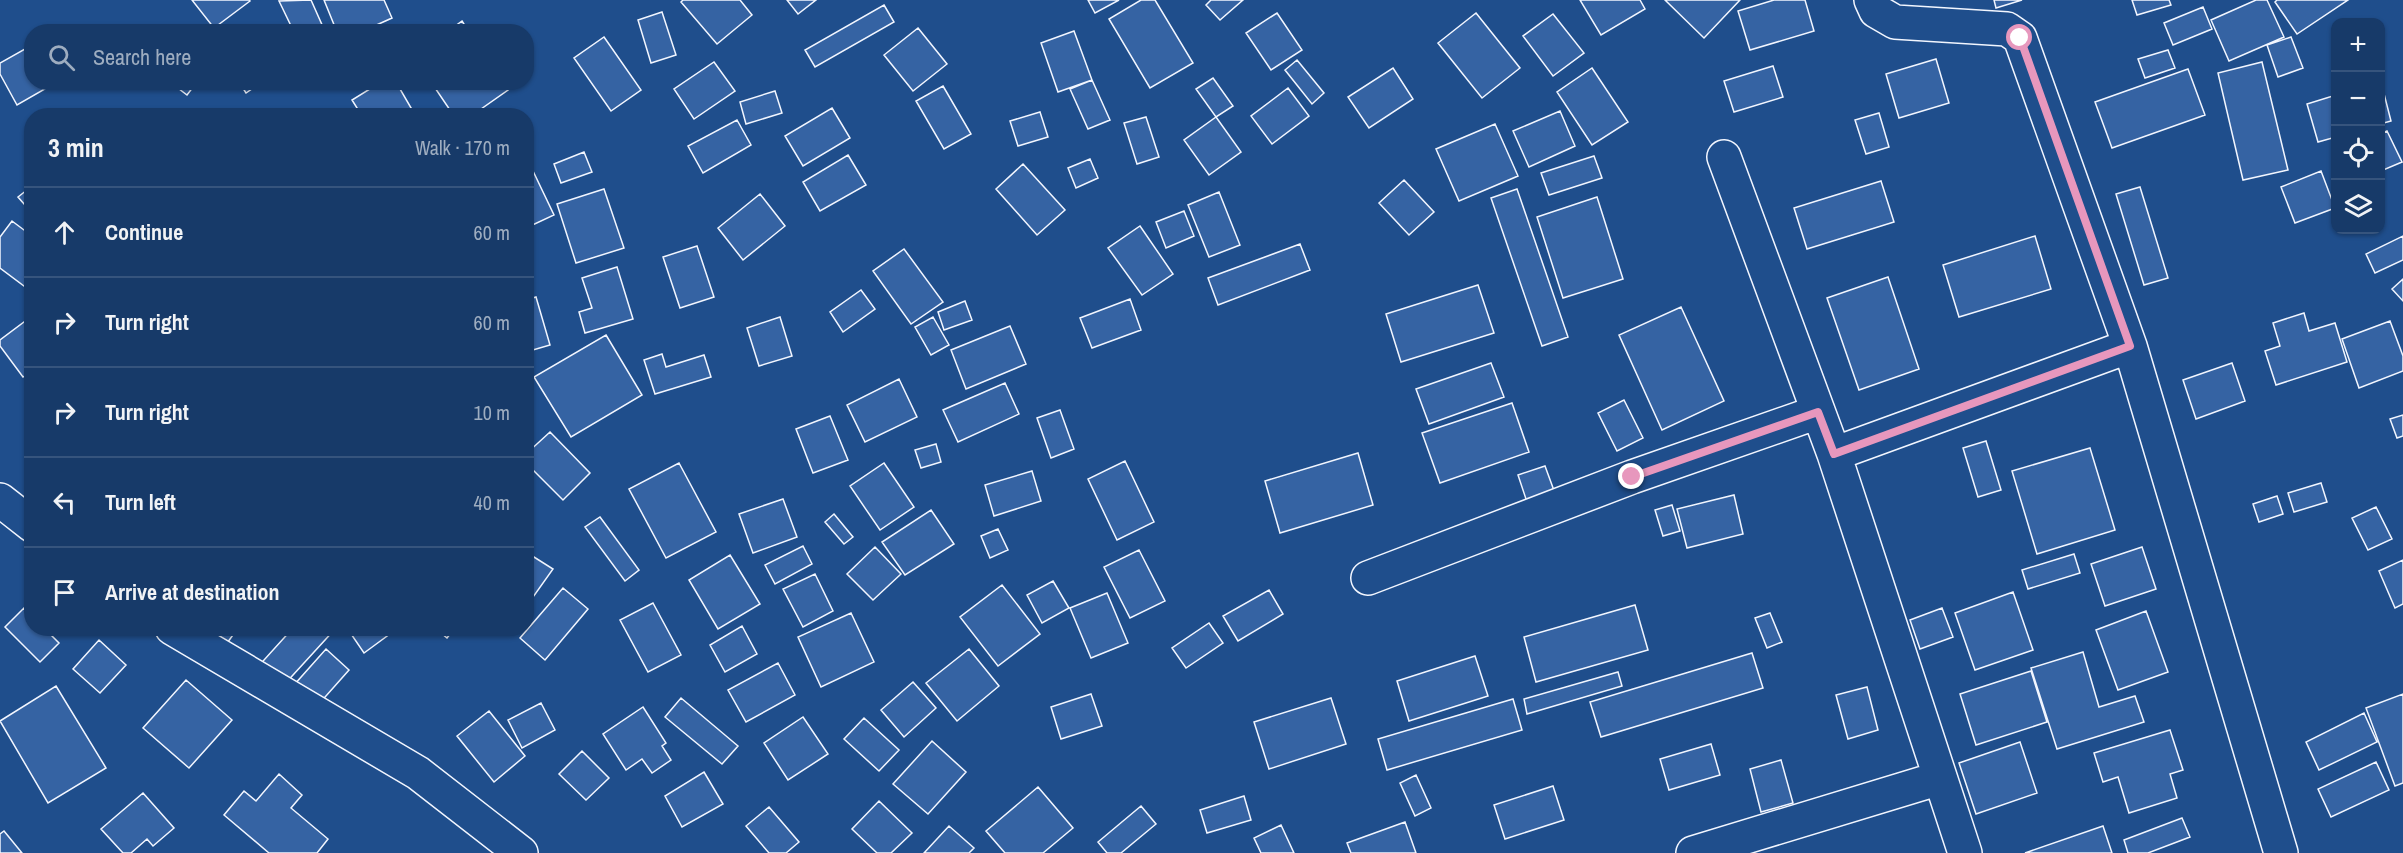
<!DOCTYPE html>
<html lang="en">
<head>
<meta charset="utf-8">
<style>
	:root { --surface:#173a69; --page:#244571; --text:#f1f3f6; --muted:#9eadc0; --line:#36547d }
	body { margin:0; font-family:"Archivo Narrow",sans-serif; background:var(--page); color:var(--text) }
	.controls { position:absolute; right:18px; top:18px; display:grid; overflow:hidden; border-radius:12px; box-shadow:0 2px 4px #0004 }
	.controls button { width:54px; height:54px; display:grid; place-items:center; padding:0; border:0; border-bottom:2px solid var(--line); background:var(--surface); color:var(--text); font:30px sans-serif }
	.stop { position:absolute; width:18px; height:18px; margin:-14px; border:4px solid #e797bd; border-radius:50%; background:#fff }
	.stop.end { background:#e797bd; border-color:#fff; box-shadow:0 2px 6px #0008 }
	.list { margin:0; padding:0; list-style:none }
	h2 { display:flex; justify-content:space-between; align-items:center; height:78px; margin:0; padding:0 24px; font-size:26px }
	h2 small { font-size:20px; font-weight:400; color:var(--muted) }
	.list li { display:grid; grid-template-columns:39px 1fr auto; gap:18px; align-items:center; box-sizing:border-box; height:90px; padding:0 24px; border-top:2px solid var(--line) }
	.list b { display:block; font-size:22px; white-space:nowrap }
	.list em { font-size:20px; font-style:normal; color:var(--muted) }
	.icon { flex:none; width:33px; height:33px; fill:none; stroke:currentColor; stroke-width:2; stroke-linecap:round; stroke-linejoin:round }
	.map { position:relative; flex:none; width:2403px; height:853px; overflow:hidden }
	.search { position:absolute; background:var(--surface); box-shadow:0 2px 4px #0004; left:24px; top:24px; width:510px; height:66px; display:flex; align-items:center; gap:15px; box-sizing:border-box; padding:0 21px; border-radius:24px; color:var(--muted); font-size:22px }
	.panel { position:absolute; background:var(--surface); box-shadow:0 2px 4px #0004; left:24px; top:108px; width:510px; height:528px; border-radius:24px }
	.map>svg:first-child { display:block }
	.building { fill:#3563a3; stroke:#f2f6ff; stroke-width:1.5 }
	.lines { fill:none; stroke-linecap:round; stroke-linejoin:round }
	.minor-casing { stroke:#f2f6ff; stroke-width:36 }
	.minor { stroke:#1f4e8c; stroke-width:33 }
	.route { stroke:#e797bd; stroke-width:8 }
</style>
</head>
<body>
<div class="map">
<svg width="2403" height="853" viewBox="0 0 2403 853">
	<rect width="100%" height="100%" fill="#1f4e8c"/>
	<!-- building -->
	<path class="building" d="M192,0H249L250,1L214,28Z
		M311,0L323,27L314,32H294L279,1Z
		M324,0H384L392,18L361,32H337Z
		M683,0H740L752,15L717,44L681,2Z
		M787,0H816L798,14Z
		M1088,0H1119L1095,13Z
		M1141,0H1155L1193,63L1150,88L1109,19Z
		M1211,0H1243L1220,20L1206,5Z
		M1580,0H1640L1645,9L1601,35Z
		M1665,0H1740L1704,38Z
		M1774,0H1805L1814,31L1750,50L1738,11Z
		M1994,0H2022L1996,8Z
		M2132,0H2169L2171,5L2137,15Z
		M2256,0H2267L2284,37L2229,61L2211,20Z
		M2277,0H2348L2297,34L2275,2Z
		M884,5L894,22L815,67L805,50Z
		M2203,7L2212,29L2173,45L2164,23Z
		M662,12L676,55L651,63L638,20Z
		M1277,13L1302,50L1271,70L1246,33Z
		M1476,13L1520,68L1482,98L1438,43Z
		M1553,14L1584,53L1553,76L1523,36Z
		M462,21L469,32H447Z
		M918,28L947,64L913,91L884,55Z
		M1074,31L1092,80L1058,92L1041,43Z
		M604,37L641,90L611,111L574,58Z
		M2291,37L2303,68L2278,77L2267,45Z
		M32,45V82H57L17,105L0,74V63Z
		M2168,50L2175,68L2145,78L2138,59Z
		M1936,59L1949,103L1899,118L1886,74Z
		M1297,60L1324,93L1312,104L1285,70Z
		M714,62L735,91L694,119L674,89Z
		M2262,62L2288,170L2243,180L2218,73Z
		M1773,66L1783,97L1734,112L1724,81Z
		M1393,68L1413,99L1369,128L1348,97Z
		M1592,68L1628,122L1592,145L1557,92Z
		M2188,69L2205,115L2112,148L2095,102Z
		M1213,78L1233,106L1216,117L1196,89Z
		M1092,80L1110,120L1088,129L1070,89Z
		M170,82H197L187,95Z
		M239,82H262L246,93Z
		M381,82H396L414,113L409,116H362L352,100Z
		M431,82H503L508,90L471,116H454Z
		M2381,82L2391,121L2380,124V82Z
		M943,86L971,134L944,149L916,101Z
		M1288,88L1309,116L1272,144L1251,116Z
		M775,91L782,113L746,124L740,102Z
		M2336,95V137L2318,142L2307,104Z
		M832,108L850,138L803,166L785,136Z
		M1560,111L1575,146L1529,167L1513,131Z
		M1040,112L1048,137L1018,146L1010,121Z
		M1879,113L1889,147L1866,154L1855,120Z
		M1146,117L1159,157L1137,164L1124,123Z
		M1216,117L1241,152L1209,175L1184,140Z
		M737,120L751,145L703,173L688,146Z
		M1495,124L1518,176L1459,201L1436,149Z
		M2387,131L2402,162L2381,171L2380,134Z
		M584,152L592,172L561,183L554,164Z
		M848,155L866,185L820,211L803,182Z
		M1594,156L1602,178L1549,195L1541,173Z
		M1090,159L1098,178L1076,188L1068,168Z
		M1023,164L1065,210L1037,235L996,189Z
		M533,171L554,215L526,228V174Z
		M2321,171L2335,208L2295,223L2281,187Z
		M1404,180L1434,212L1409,235L1379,203Z
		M1881,181L1894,222L1807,249L1794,208Z
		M32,186V213L18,197Z
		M2140,187L2168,278L2144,285L2116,194Z
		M604,189L624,248L576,263L557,204Z
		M1517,189L1568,337L1542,346L1491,198Z
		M1219,192L1240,245L1209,257L1188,205Z
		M760,194L785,226L743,260L718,228Z
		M1597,197L1623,279L1563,298L1537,217Z
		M1184,211L1194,236L1166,248L1156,222Z
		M12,221L32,236V292L0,268V237Z
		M1140,226L1173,274L1142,295L1108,248Z
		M2035,236L2051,289L1959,317L1943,265Z
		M2403,236V260L2375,273L2366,254Z
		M1300,244L1310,270L1218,305L1208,278Z
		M697,246L714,297L680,308L663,257Z
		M904,249L943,302L911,324L873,271Z
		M617,267L633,319L585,333L579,312L592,308L582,278Z
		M1888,277L1919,369L1859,390L1827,298Z
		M2403,279V301L2392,289Z
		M1478,285L1494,333L1401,362L1386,314Z
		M861,290L875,309L843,332L830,312Z
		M536,297L550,345L526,352V300Z
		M1130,299L1141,330L1092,348L1080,318Z
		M965,301L972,320L944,330L938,312Z
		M1681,307L1724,401L1662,430L1619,335Z
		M2304,313L2309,331L2335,323L2347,362L2276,385L2265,351L2280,346L2273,323Z
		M32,316V371L23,377L0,346V340Z
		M780,317L792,356L759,366L747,328Z
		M933,317L949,345L931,355L915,327Z
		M2390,321L2403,356V371L2359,388L2342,339Z
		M1010,326L1026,364L966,389L951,350Z
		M606,335L642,395L571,437L534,377Z
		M662,354L666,367L704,355L711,377L655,394L644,360Z
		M1491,363L1504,397L1429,424L1416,389Z
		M2232,363L2245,401L2196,419L2183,380Z
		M899,379L917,417L865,442L847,405Z
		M1005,383L1019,414L958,442L943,410Z
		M1624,400L1643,438L1617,451L1598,413Z
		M1512,403L1529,452L1440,483L1422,433Z
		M1060,410L1074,449L1051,458L1037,418Z
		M2403,415V436L2397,438L2390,419Z
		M830,416L848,460L813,473L796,429Z
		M550,432L590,473L563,500L526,463V454Z
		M1986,441L2001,490L1978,497L1963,448Z
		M936,444L941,462L921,468L915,450Z
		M2090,448L2115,530L2037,554L2012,471Z
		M1358,453L1373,505L1280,533L1265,481Z
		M1125,461L1154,522L1117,540L1088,479Z
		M679,463L716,532L666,558L629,489Z
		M884,463L914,507L880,530L850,486Z
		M1545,466L1556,496L1528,505L1518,475Z
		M1032,471L1041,501L994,516L985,485Z
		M2321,483L2327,502L2294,512L2288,493Z
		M1734,495L1743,534L1687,548L1677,509Z
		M2277,496L2283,514L2259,522L2253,504Z
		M783,499L797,537L753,553L739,514Z
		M1672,505L1680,531L1663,536L1655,510Z
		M2376,507L2392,539L2368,550L2352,518Z
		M931,510L954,544L905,575L882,542Z
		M834,514L853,537L844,544L825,522Z
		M600,517L639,570L625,581L585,527Z
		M998,529L1008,550L990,558L981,536Z
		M803,546L812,564L775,584L765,565Z
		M875,547L901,574L873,600L847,574Z
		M2142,547L2156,589L2105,606L2091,564Z
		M1139,550L1165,601L1130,618L1104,567Z
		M526,552L553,569L526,607Z
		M2074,554L2080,573L2028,589L2022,570Z
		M730,555L760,604L718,629L689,580Z
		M2403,560V604L2395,608L2379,571Z
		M815,574L833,611L803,627L783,589Z
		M1053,581L1069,608L1042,623L1027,595Z
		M1002,585L1040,634L998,666L960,617Z
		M563,588L588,609L545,660L520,638Z
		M1269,590L1283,614L1238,641L1223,616Z
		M2013,592L2033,650L1975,670L1955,613Z
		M1107,593L1128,643L1091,658L1070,608Z
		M653,603L681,655L648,672L620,620Z
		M1635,605L1648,650L1536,682L1524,637Z
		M24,608L32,616V628H44L59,643L40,662L5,627Z
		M1942,608L1953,637L1920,649L1910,620Z
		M2146,611L2168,672L2118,690L2096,630Z
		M851,613L874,662L821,687L798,637Z
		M1770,613L1782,642L1767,648L1755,618Z
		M1209,623L1223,643L1186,668L1172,648Z
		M742,626L757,654L725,672L710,645Z
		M213,628H238L225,646L208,636Z
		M293,628H336L282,687L254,671Z
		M347,628H398L364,653Z
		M435,628H455L447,638Z
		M99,640L126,665L100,693L73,669Z
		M326,649L349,670L318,705L294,685Z
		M969,649L999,686L957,721L926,683Z
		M2083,652L2099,707L2135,696L2144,722L2057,749L2031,668Z
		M1752,653L1763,688L1601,737L1590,702Z
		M1475,656L1488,696L1409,721L1397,681Z
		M778,663L795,695L746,722L728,690Z
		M2031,671L2047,722L1976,745L1960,694Z
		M1618,672L1622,686L1527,714L1524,699Z
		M186,680L232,720L189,768L143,728Z
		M913,682L936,708L904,737L881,710Z
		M56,686L106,768L48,803L0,721Z
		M1867,687L1878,730L1848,739L1836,695Z
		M1091,694L1102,726L1061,739L1051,707Z
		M2403,694V783L2395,786L2366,708Z
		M681,698L738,746L722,764L665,717Z
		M1331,698L1346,744L1269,769L1254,722Z
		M1513,699L1522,730L1387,770L1378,739Z
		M541,703L555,730L522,748L508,720Z
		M643,707L666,743L662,746L671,760L652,773L642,759L626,770L603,734Z
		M489,711L525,756L494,782L457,736Z
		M2364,713L2377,742L2319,770L2306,742Z
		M803,717L828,754L788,780L764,743Z
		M864,718L899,750L879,771L844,739Z
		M2170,730L2183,770L2170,774L2177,798L2129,813L2118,777L2103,782L2094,753Z
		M932,741L966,772L928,814L893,784Z
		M2020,742L2037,793L1976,814L1959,763Z
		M1711,744L1720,775L1669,790L1660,759Z
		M582,751L609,778L586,800L559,774Z
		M1781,760L1793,803L1761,812L1750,769Z
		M2376,762L2389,790L2331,817L2318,789Z
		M704,772L723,804L682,827L665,796Z
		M279,774L302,795L291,808L328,839L317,853H269L224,815L244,791L256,801Z
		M1416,775L1431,808L1415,816L1400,783Z
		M1553,786L1564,820L1505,839L1494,805Z
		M1038,787L1073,828L1043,853H1005L986,831Z
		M143,793L174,828L153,846L147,839L131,853H123L101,829Z
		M1244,796L1251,820L1207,833L1200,810Z
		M879,801L912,833L891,853H877L852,829Z
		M1141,806L1156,824L1121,853H1107L1098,842Z
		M769,807L799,842L786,853H769L746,826Z
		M2182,818L2190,837L2148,853H2128L2124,840Z
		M1405,822L1416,853H1351L1347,843Z
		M1281,825L1294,853H1261L1254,838Z
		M949,826L974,848L969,853H924Z
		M2103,826L2112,853H2025Z
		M4,831L22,853H0V834Z"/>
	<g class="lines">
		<!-- minor casing -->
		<g class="minor-casing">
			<path id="minor" d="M1871,0L1876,11L1895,22L2007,29L2020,38L2130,346L2281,853
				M1724,157L1834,454L1965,853
				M1834,454L2130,346
				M0,500L32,525
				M1368,578L1632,477L1818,412
				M172,628L418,773L521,853
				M1693,853L1940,778"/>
		</g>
		<!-- minor -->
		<use href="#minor" class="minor"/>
	</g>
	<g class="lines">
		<!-- route -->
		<path class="route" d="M1632,477L1818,412L1834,454L2130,346L2020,38"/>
	</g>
</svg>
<div class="controls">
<button>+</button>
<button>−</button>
<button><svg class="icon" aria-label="locate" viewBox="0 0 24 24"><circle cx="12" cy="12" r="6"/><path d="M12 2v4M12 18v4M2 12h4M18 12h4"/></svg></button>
<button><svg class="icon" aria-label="layers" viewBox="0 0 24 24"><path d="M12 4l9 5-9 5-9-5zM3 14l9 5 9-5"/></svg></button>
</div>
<div class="stop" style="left:2020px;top:38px"></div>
<div class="stop end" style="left:1632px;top:477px"></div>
<div class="search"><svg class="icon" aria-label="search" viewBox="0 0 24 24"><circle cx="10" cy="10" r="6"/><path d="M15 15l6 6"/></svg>Search here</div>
<section class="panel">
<h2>3 min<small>Walk · 170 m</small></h2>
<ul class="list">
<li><svg class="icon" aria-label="ahead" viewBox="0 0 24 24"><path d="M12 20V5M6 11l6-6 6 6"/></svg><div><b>Continue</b></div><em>60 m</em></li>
<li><svg class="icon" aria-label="right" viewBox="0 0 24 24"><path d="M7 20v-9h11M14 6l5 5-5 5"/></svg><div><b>Turn right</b></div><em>60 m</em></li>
<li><svg class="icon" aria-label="right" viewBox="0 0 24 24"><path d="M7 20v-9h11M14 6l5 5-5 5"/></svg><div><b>Turn right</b></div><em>10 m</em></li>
<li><svg class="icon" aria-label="left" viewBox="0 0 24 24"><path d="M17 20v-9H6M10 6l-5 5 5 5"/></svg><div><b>Turn left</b></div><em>40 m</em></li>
<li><svg class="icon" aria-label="arrive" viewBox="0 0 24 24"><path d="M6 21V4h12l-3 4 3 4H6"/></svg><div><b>Arrive at destination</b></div></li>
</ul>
</section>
</div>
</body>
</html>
